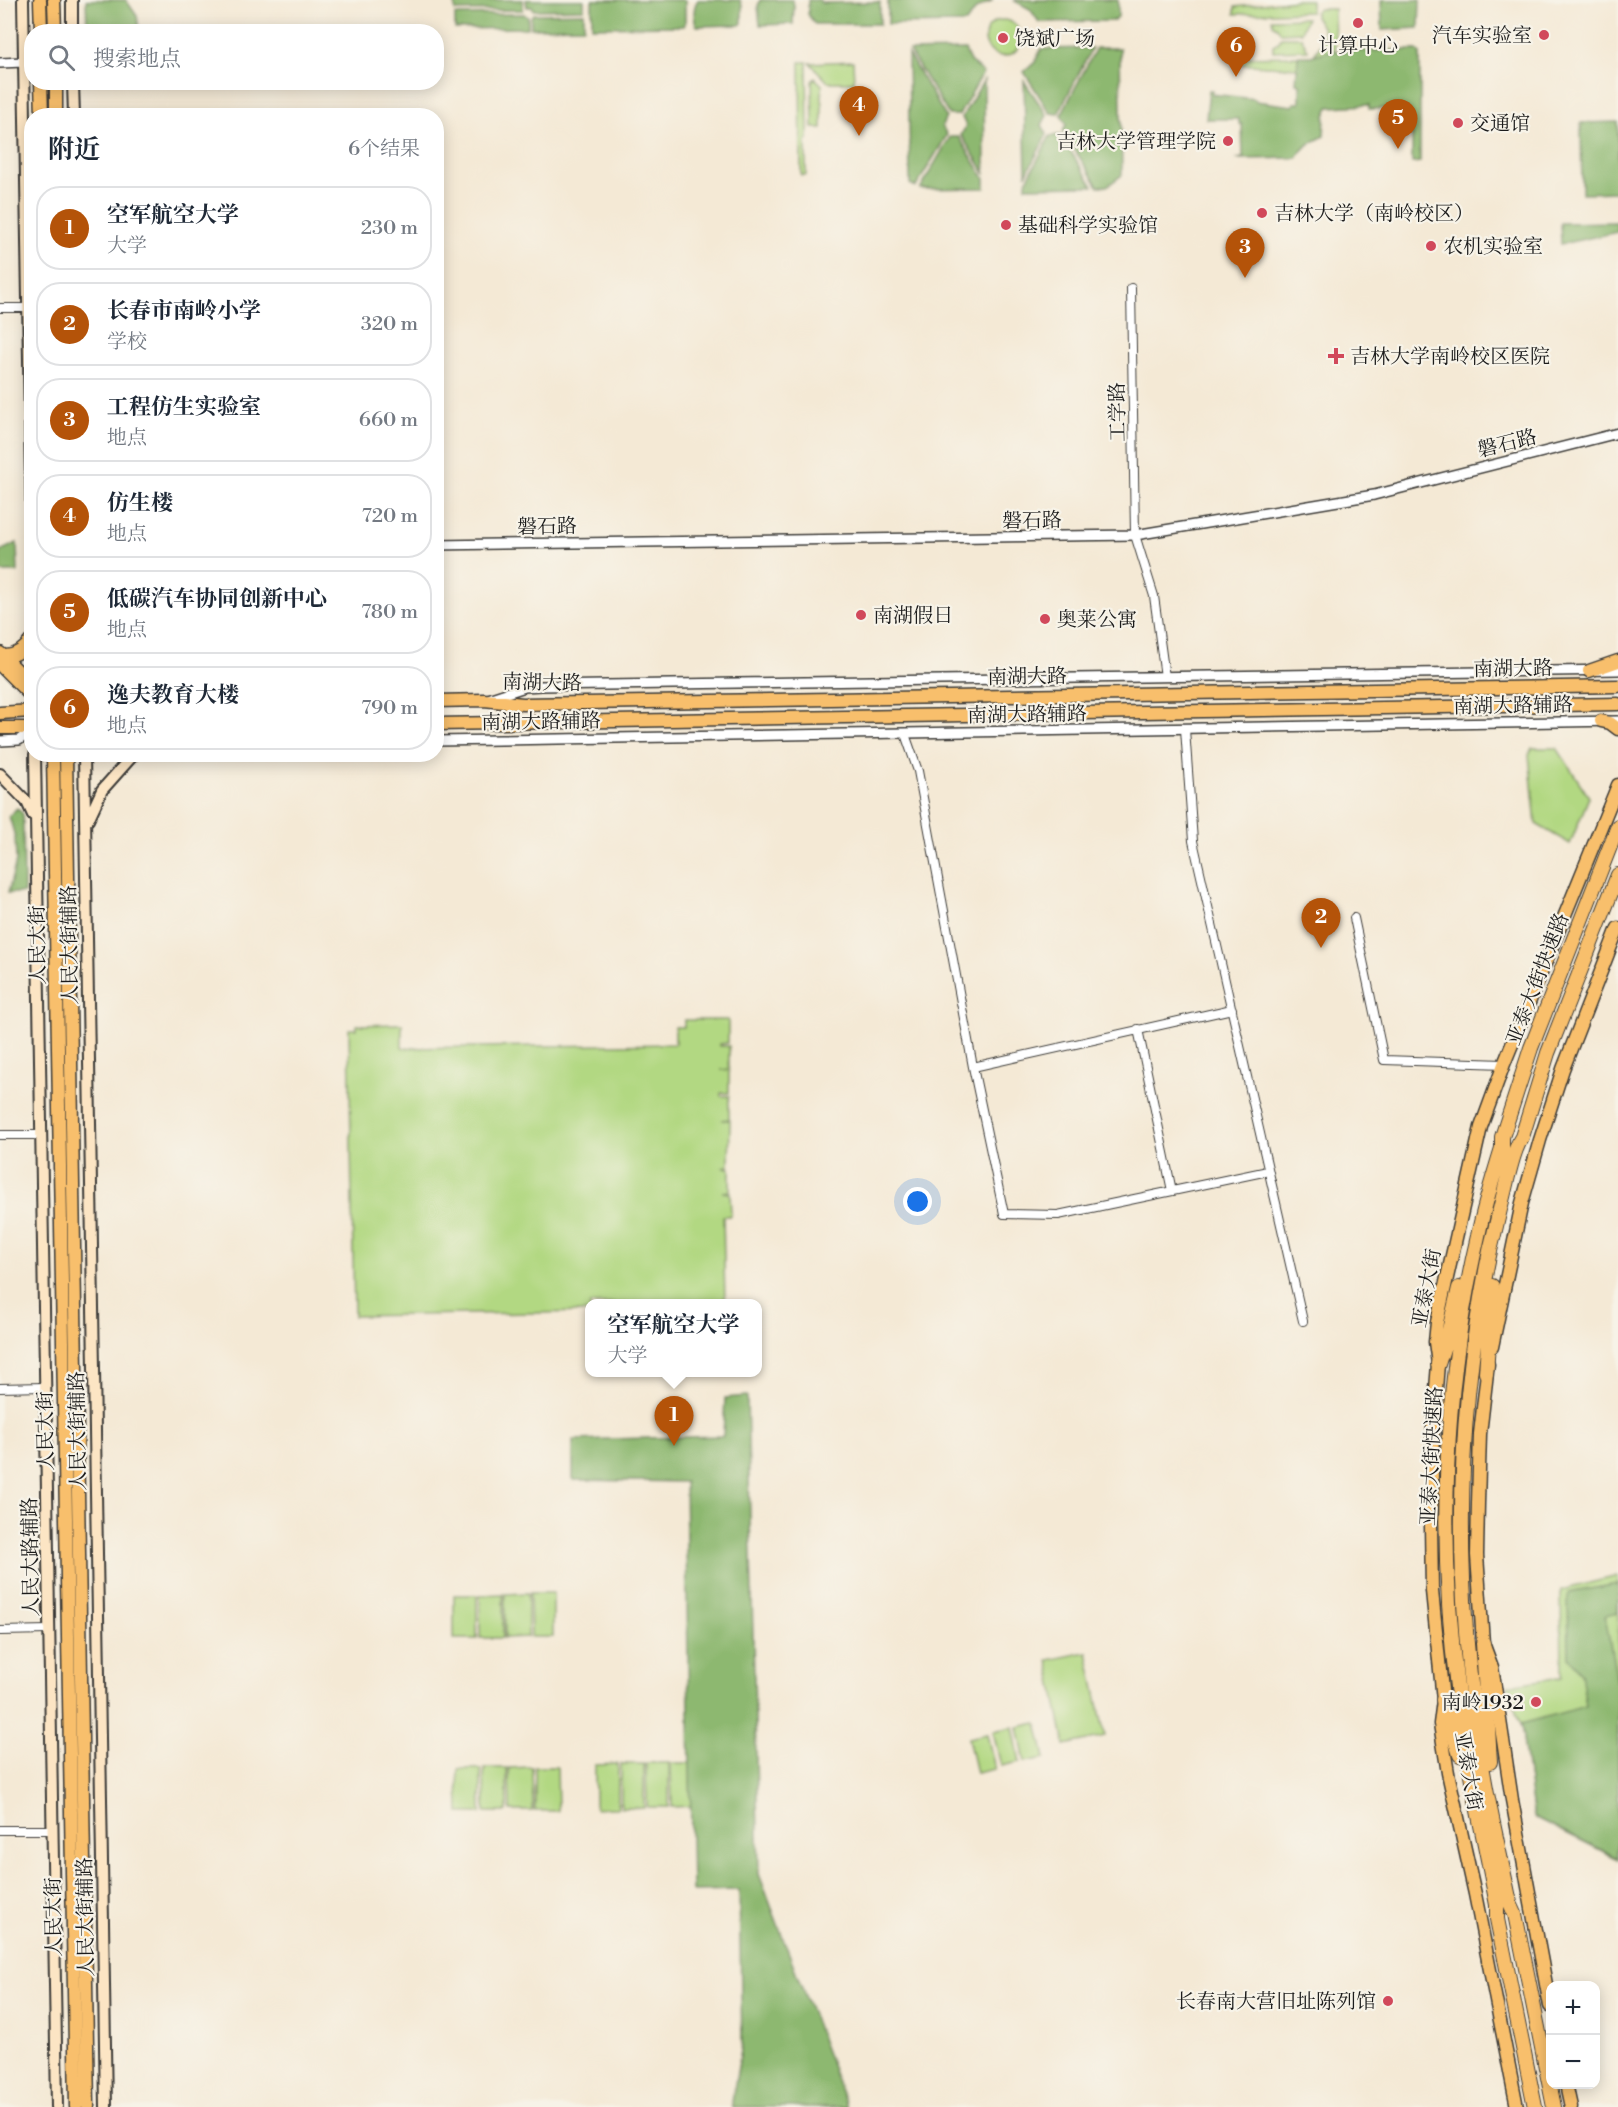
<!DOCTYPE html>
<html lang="zh">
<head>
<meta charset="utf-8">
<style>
	:root { --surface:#fff; --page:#f6f6f7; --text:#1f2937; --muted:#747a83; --line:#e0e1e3; --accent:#b45309 }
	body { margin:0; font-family:"Libre Bodoni","Noto Serif SC",serif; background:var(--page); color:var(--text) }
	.controls { position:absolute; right:18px; bottom:18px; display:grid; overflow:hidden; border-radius:12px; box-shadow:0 3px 15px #0003 }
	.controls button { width:54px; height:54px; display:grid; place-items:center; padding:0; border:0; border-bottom:2px solid var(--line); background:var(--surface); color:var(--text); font:30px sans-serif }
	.you { position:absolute; left:918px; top:1202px; width:21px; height:21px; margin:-15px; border:4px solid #fff; border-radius:50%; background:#1a73e8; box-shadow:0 0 0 9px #1a73e833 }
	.badge { display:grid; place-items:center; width:39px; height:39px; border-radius:50%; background:var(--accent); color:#fff; font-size:20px; font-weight:700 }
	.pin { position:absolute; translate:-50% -50px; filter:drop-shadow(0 2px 3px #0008) }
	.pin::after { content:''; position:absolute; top:32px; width:21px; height:18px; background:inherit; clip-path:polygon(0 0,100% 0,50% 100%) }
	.popup { position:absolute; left:585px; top:1299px; width:177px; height:78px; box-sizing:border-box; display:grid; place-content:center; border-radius:12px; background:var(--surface); filter:drop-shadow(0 2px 4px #0005); font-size:20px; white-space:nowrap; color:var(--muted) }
	.popup b { font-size:22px; color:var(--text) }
	.popup::after { content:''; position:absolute; left:50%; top:100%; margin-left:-12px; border:12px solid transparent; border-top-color:var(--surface) }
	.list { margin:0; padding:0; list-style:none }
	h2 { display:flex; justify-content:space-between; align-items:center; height:78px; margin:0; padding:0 24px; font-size:26px }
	h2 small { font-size:20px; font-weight:400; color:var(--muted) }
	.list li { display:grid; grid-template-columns:39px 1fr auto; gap:18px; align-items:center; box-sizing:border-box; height:84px; margin:0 12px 12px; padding:0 12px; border:2px solid var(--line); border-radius:24px }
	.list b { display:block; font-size:22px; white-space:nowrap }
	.list p { margin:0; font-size:20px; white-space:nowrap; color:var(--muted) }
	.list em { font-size:20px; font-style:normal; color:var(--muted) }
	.icon { flex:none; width:33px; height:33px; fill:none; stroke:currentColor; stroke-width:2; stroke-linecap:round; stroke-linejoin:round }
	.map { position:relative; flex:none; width:1618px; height:2107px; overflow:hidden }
	.search { position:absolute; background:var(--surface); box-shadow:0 3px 15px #0003; left:24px; top:24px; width:420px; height:66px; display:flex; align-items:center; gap:15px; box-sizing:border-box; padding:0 21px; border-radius:24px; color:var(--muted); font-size:22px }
	.panel { position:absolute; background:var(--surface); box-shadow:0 3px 15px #0003; left:24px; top:108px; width:420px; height:654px; border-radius:24px }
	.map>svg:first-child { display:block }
	.green { fill:#b2d882; stroke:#677a4f; stroke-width:1.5 }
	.forest { fill:#8db870; stroke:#546a46; stroke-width:1.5 }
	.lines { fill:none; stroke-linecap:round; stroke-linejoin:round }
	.minor-casing { stroke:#3c3b38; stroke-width:10 }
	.tertiary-casing { stroke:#3c3b38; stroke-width:12 }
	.secondary-casing { stroke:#3c3b38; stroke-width:14 }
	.primary-casing { stroke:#3c3b38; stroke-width:15 }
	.trunk-casing { stroke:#3c3b38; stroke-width:16 }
	.minor { stroke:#fff; stroke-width:8 }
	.tertiary { stroke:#fff; stroke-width:9 }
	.secondary { stroke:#fce5c4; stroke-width:10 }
	.primary { stroke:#f8bf6c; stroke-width:12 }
	.trunk { stroke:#f8bf6c; stroke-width:14 }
	.poi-dot { fill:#d1495b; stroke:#f7f3e8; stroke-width:2 }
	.labels { text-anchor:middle; stroke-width:4.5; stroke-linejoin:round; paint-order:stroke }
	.poi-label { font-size:20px; fill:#1c1c1c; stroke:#f7f3e8; text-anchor:start }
	.street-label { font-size:20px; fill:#1c1c1c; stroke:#f7f3e8 }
</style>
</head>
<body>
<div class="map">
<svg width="1618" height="2107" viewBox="0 0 1618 2107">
	<rect width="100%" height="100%" fill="#f7f3e8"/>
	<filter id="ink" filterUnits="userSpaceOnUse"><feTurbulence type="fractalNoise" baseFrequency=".0167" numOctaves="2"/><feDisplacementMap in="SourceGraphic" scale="12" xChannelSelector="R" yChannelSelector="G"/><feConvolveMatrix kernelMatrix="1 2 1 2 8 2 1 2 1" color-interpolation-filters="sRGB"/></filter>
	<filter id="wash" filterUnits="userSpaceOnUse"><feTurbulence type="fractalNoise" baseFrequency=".008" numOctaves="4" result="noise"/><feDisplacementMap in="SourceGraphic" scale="24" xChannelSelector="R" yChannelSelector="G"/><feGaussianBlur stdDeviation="1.35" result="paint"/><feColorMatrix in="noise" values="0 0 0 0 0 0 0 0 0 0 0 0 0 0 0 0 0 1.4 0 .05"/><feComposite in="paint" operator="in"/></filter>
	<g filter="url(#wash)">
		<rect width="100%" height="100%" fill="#f4e9d5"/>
		<!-- green -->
		<path class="green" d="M1297,0H1311V12L1235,14V7Z
			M1319,9H1334L1335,51L1314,55C1326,38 1329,34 1315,17V12Z
			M1307,18L1301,32L1281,33L1278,28L1273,24L1272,19Z
			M985 38a18 18 0 1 1 36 0a18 18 0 1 1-36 0Z
			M1281,37H1301L1308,50L1273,51V45L1279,42Z
			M1298,56V68L1236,64V57Z
			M853,61L854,82H828L810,63Z
			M800,62H807L808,140L806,141V175H801Z
			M815,78L822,85V128H813L812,81Z
			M1532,748H1557L1589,797L1570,844L1536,824L1529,755Z
			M684,1020H728V1043L720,1044V1046H729V1069L721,1070H729V1093H721V1096H729V1119L721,1120H730L729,1166L722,1167L730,1168V1191L723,1192L730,1193L731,1216H723L725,1303L590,1304V1312L354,1316L349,1029H357V1025L402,1024V1048L675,1044V1027H684Z
			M1618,1576V1859L1534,1817L1521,1724L1508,1685L1562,1677L1561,1590Z
			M528,1593V1637L505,1638V1594Z
			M530,1593H553V1637H531Z
			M503,1594V1638H480V1595Z
			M454,1595H477V1639H454Z
			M1087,1652L1105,1736L1065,1745L1048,1660Z
			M1037,1723L1045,1758L1025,1762L1018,1727Z
			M1013,1727L1020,1762L1001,1766L993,1731Z
			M987,1734L995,1769L976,1773L968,1738Z
			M646,1763H669V1807H647Z
			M671,1763H694L695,1806L672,1807Z
			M618,1764V1808H595V1765Z
			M621,1764H644V1808H621Z
			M532,1767L533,1811H510L509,1768Z
			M535,1767H557L558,1811H535Z
			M484,1768H507V1812H485Z
			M458,1769H481V1813H459Z"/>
		<!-- forest -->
		<path class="forest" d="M86,0H126L137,16L139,28H87Z
			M455,0H523V10L455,11Z
			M526,0H584V9L534,10L532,7H527Z
			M592,0H685V24L684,26L592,27Z
			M698,0H740L742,6V23L740,25L697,26C693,19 693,6 698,0Z
			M760,0H792L794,5L793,24L760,25L758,6Z
			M808,0H820L821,3L880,2V24H815L808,15Z
			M888,0H993L976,9L966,23L888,24Z
			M1013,0H1118V17L1113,21L1039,22L1030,9Z
			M1381,0H1420L1419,28L1382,30Z
			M584,13V27L531,28V17L534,14Z
			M524,14L528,17V28L455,29V15Z
			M1092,48L1058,114L1050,113L1024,72L1035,62L1041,49Z
			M1096,48H1120L1122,175L1107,186H1098L1063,132L1066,124L1061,115Z
			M965,50L970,61L983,73L959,115H949L909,51Z
			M1417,50L1420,53V162L1412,163V135L1407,134V108L1369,109V105L1329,107L1325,116L1324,136C1312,143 1303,145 1297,158L1236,159L1243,158L1242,124H1239V119H1206L1209,90H1212V94L1255,99L1256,101L1293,106L1294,103H1300V84L1296,83L1298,56H1311L1328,51Z
			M908,54L946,117L942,126L947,135L916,187L910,184Z
			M984,80L985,173L961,135L966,126L962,117Z
			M1024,81L1047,115L1042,125L1047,134L1026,175Z
			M1618,122V192L1582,193L1581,123Z
			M1060,135L1093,186L1026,187V182L1050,136Z
			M950,137H959L985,179V188L920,189Z
			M1618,222V232L1561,244L1560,223Z
			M17,543L18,572H0V551Z
			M17,808L23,814L24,893H8L16,861L15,837L9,816Z
			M747,1396L759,1874L847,2107H733L732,2101L742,2044L739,1890L692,1891L685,1482L573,1480V1440L723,1436L725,1398Z
			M1618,1584V1613L1605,1616L1618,1686V1858L1534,1817L1521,1724L1586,1706L1581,1673L1569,1657L1568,1593Z"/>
	</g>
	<g filter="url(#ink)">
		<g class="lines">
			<!-- minor casing -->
			<g class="minor-casing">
				<path id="minor" d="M1131,288L1135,535L1154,596L1165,677
					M0,308H28
					M1185,729L1193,841L1303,1321
					M905,734L918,771L973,1067L1004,1214L1058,1215L1268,1171
					M1354,918L1384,1060L1504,1064
					M1138,1029L1172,1191
					M973,1067L1232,1009
					M0,1135H41
					M0,1388L45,1387
					M0,1631L49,1630
					M0,1830H53"/>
			</g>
			<!-- tertiary casing -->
			<g class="tertiary-casing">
				<path id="tertiary" d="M0,63L24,62
					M436,545L1135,535L1374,495L1618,433
					M488,699L525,687L541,686L1618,670
					M0,741L19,740L32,731
					M436,741L1618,721"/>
			</g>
			<!-- secondary casing -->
			<g class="secondary-casing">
				<path id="secondary" d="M23,0L32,539
					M72,0V32
					M73,82L74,116
					M35,754L57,2107
					M84,754L106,2107
					M0,774L27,802L33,815
					M88,820L102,790L134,754"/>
			</g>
			<!-- primary casing -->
			<g class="primary-casing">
				<path id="primary" d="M40,0L41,32
					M54,0L55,32
					M41,82L42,116
					M56,82V116
					M0,653L32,685
					M3,656C15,657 25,649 32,639
					M0,665L32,697
					M1589,671L1618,661
					M436,701L484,700L523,704L1618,686
					M0,713L32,711
					M1601,721L1610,723L1618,729
					M436,724L1618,704
					M0,728H32
					M53,754L76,2107
					M66,754L88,2107
					M1492,1347L1522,1203L1540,1140L1563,1069L1618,928
					M1488,1364L1480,1434L1478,1503L1477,1555L1483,1643L1492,1667L1512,1800L1550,2006
					M1566,2084L1571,2107
					M1517,2107L1475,1894L1448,1773L1440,1724L1443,1700L1432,1591L1431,1525L1433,1426L1438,1364L1435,1342L1437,1322L1481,1127L1504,1064L1618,785"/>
			</g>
			<!-- trunk casing -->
			<g class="trunk-casing">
				<path id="trunk" d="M1438,1364L1449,1330L1459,1288
					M1486,1373L1492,1286
					M1483,1643L1490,1762
					M1443,1700L1460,1755
					M1535,2107L1497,1919V1905C1484,1836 1467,1766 1458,1696C1438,1544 1443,1385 1478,1236C1484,1206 1493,1177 1502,1148V1137L1531,1048L1618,826
					M1554,2107L1515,1914L1510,1903C1500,1853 1487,1803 1480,1752C1454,1585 1455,1416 1490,1251C1496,1226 1502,1201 1508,1176C1512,1162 1514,1149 1522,1137L1548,1053L1618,875"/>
			</g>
			<!-- minor -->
			<use href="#minor" class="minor"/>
			<!-- tertiary -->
			<use href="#tertiary" class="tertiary"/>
			<!-- secondary -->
			<use href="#secondary" class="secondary"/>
			<!-- primary -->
			<use href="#primary" class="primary"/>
			<!-- trunk -->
			<use href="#trunk" class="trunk"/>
		</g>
	</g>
	<!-- markers -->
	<g class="poi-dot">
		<circle cx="1358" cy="23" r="6"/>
		<circle cx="1544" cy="35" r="6"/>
		<circle cx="1003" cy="38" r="6"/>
		<circle cx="1458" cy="123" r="6"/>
		<circle cx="1228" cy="141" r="6"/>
		<circle cx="1262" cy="213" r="6"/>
		<circle cx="1006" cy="225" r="6"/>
		<circle cx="1431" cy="246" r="6"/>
		<path d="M1333 347h6v6h6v6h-6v6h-6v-6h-6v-6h6z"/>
		<circle cx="861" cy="615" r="6"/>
		<circle cx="1045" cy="619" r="6"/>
		<circle cx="1536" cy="1702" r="6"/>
		<circle cx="1388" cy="2001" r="6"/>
	</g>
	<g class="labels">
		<!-- poi labels -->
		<g class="poi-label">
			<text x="1532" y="42" text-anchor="end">汽车实验室</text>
			<text x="1015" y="45">饶斌广场</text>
			<text x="1358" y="52" text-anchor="middle">计算中心</text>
			<text x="1470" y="130">交通馆</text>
			<text x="1216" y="148" text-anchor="end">吉林大学管理学院</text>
			<text x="1274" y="220">吉林大学（南岭校区）</text>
			<text x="1018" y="232">基础科学实验馆</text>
			<text x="1443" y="253">农机实验室</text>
			<text x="1350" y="363">吉林大学南岭校区医院</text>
			<text x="873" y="622">南湖假日</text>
			<text x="1057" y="626">奥莱公寓</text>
			<text x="1524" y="1709" text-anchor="end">南岭1932</text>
			<text x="1376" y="2008" text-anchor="end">长春南大营旧址陈列馆</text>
		</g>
		<!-- street labels -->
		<g class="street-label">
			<text transform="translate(1117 412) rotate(-91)" y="7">工学路</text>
			<text transform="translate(1507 443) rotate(-14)" y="7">磐石路</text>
			<text transform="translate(1032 520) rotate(-1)" y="7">磐石路</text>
			<text transform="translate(547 526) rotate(-1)" y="7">磐石路</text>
			<text transform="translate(1513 668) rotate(-1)" y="7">南湖大路</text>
			<text transform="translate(1027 676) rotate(-1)" y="7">南湖大路</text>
			<text transform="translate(542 682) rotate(1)" y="7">南湖大路</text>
			<text transform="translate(1513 705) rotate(-1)" y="7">南湖大路辅路</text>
			<text transform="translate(1027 714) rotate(-1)" y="7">南湖大路辅路</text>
			<text transform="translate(541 721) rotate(-1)" y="7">南湖大路辅路</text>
			<text transform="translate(37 945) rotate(-91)" y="7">人民大街</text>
			<text transform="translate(69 945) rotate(-91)" y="7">人民大街辅路</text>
			<text transform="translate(1537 979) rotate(-69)" y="7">亚泰大街快速路</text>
			<text transform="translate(1426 1288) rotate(-79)" y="7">亚泰大街</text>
			<text transform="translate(45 1431) rotate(-91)" y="7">人民大街</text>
			<text transform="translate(77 1431) rotate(-91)" y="7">人民大街辅路</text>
			<text transform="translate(1431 1456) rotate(-87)" y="7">亚泰大街快速路</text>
			<text transform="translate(30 1557) rotate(-91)" y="7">人民大路辅路</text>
			<text transform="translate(1469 1771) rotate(80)" y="7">亚泰大街</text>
			<text transform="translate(53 1917) rotate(-91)" y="7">人民大街</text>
			<text transform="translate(85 1917) rotate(-91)" y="7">人民大街辅路</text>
		</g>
	</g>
</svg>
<div class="controls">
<button>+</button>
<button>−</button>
</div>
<div class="you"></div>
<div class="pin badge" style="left:674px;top:1446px">1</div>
<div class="popup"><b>空军航空大学</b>大学</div>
<div class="pin badge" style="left:1321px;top:948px">2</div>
<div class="pin badge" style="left:1245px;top:278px">3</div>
<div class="pin badge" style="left:859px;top:136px">4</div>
<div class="pin badge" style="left:1398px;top:149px">5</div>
<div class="pin badge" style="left:1236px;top:77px">6</div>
<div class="search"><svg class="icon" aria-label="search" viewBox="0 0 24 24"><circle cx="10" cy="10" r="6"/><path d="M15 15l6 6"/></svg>搜索地点</div>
<section class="panel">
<h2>附近<small>6个结果</small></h2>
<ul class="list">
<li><span class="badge">1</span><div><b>空军航空大学</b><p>大学</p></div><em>230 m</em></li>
<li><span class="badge">2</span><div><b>长春市南岭小学</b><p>学校</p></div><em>320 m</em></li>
<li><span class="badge">3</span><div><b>工程仿生实验室</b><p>地点</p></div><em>660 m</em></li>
<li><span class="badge">4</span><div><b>仿生楼</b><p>地点</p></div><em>720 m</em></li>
<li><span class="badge">5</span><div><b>低碳汽车协同创新中心</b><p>地点</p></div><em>780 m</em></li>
<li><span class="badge">6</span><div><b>逸夫教育大楼</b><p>地点</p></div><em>790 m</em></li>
</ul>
</section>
</div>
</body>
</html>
